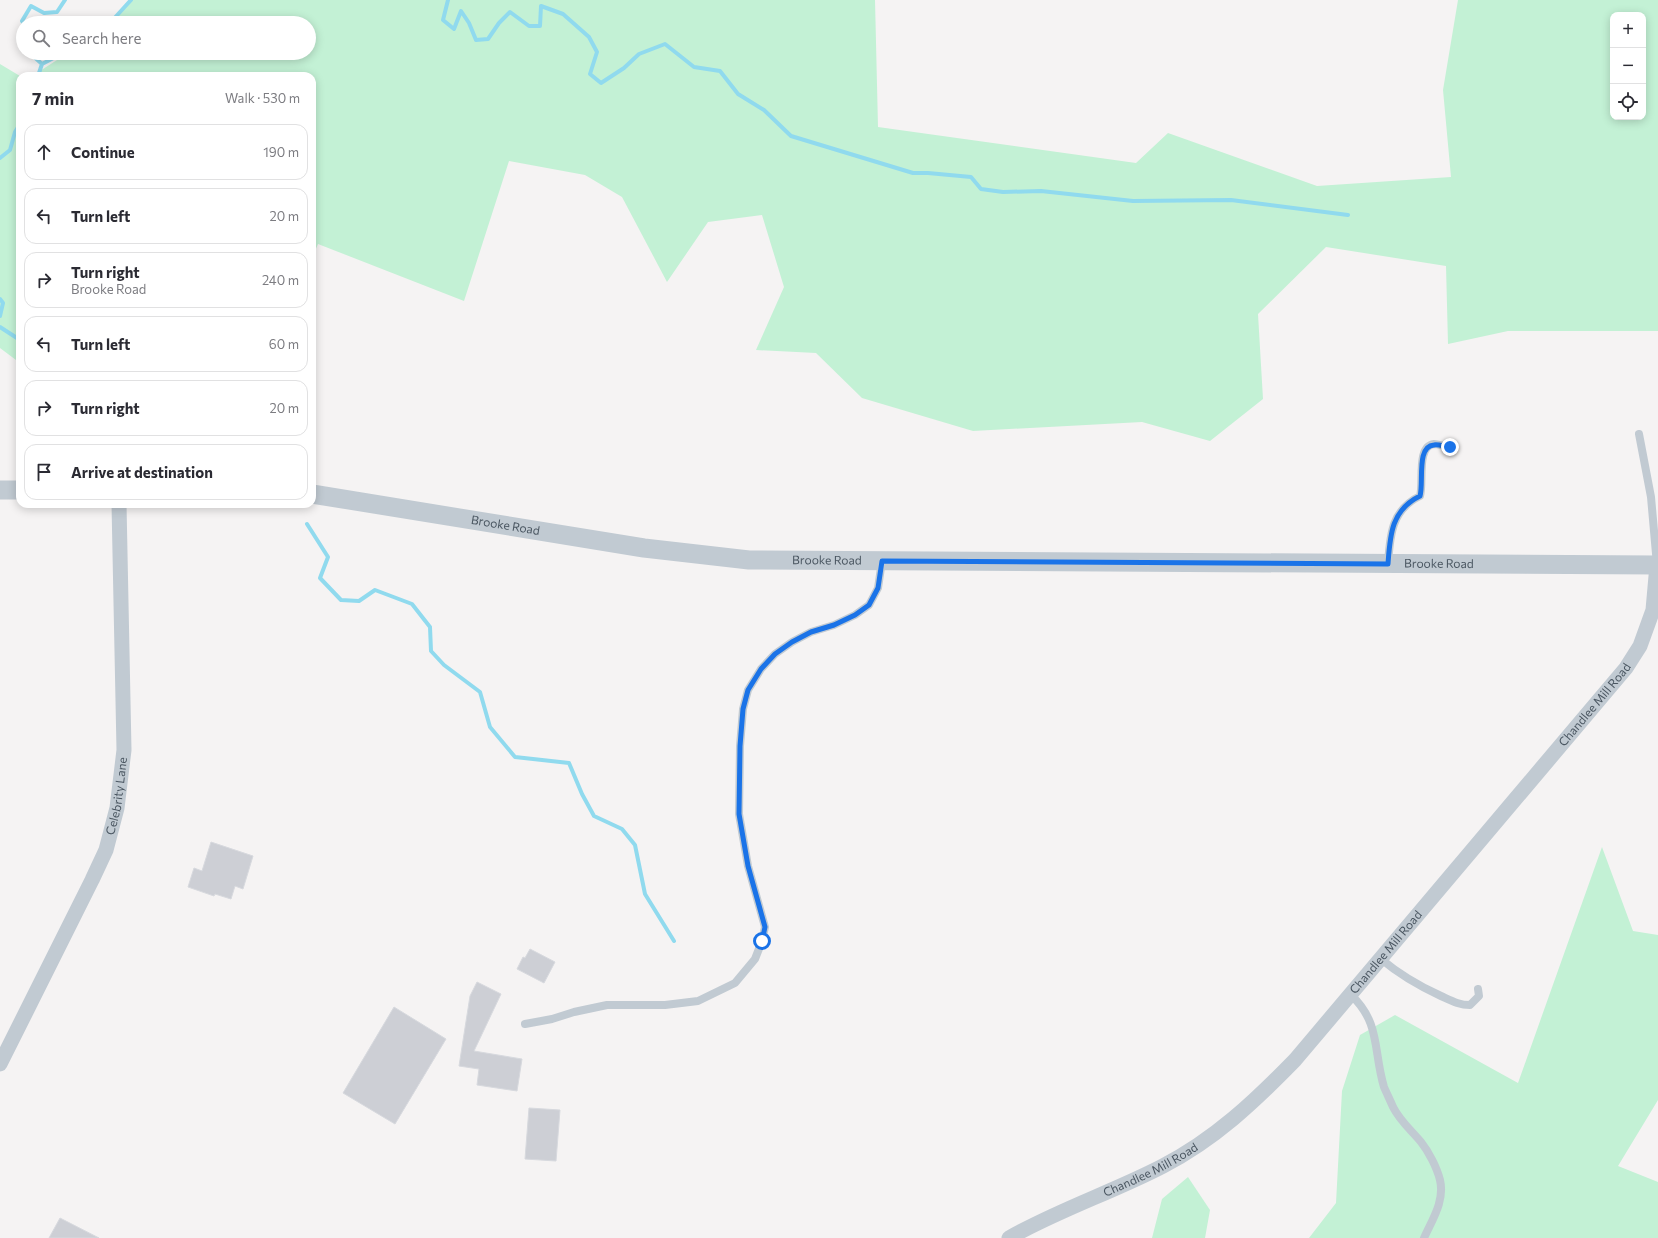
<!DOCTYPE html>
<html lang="en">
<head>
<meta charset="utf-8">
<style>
	:root { --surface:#fff; --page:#f7f7f7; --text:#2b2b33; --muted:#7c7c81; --line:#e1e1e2 }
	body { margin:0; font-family:Commissioner,sans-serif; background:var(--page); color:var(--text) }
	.controls { position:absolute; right:12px; top:12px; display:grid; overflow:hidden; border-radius:8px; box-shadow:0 2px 10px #0003 }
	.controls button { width:36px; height:36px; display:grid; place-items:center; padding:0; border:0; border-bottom:1px solid var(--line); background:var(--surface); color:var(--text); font:20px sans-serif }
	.stop { position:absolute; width:12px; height:12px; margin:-9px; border:3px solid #1a73e8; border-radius:50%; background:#fff }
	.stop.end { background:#1a73e8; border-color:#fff; box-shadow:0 1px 4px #0008 }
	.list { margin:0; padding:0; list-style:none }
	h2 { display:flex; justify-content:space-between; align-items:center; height:52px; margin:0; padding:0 16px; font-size:17px }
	h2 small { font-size:13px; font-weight:400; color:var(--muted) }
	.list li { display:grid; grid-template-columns:26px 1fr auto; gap:12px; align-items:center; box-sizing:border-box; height:56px; margin:0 8px 8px; padding:0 8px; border:1px solid var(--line); border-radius:12px }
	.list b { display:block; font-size:15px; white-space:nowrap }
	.list p { margin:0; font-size:13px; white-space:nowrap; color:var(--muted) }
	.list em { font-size:13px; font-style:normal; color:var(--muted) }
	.icon { flex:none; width:22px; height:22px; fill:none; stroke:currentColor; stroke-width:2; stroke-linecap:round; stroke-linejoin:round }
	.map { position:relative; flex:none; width:1658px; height:1238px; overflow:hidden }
	.search { position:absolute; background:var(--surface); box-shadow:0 2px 10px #0003; left:16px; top:16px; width:300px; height:44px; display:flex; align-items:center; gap:10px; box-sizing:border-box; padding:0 14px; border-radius:22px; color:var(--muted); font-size:15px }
	.panel { position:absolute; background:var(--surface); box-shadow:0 2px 10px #0003; left:16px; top:72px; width:300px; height:436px; border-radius:12px }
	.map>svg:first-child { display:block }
	.green { fill:#c3f1d5; fill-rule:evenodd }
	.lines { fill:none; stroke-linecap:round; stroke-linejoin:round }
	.stream { stroke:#90daee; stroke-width:4 }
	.building { fill:#cdcfd5; stroke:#d7d9de }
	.service { stroke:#c1cad2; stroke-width:8 }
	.minor { stroke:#c1cad2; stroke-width:15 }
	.tertiary { stroke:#c1cad2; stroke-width:19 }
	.route { stroke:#1a73e8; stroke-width:5 }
	.labels { text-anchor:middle; stroke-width:3; stroke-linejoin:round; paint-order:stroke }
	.street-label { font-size:12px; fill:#4a5661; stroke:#fff }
</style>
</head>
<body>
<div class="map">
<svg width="1658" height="1238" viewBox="0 0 1658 1238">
	<rect width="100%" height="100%" fill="#f5f3f3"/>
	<!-- green -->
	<path class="green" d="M129,0H875L878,127L1136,163L1168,133L1317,186L1451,177L1443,90L1458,0H1658V331H1508L1448,344L1446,266L1326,247L1258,314L1263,399L1210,441L1142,422L973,431L862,398L816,353L756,350L784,287L762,215L708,222L667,282L622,197L585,175L509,161L464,301L318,244L312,258V76H32L68,53H309V23H109ZM1613,15H1643V117H1613Z
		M0,64L20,76V363L0,348Z
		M1602,847L1633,931L1658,935V1100L1618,1166L1658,1182V1238H1309L1336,1203L1342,1091L1360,1035L1395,1015L1518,1083Z
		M1188,1177L1210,1210L1205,1238H1152L1162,1199Z"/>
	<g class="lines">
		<!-- stream -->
		<path class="stream" d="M448,0L443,20L454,29L461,11L469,23L476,40L488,39L499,23L510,12L529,26H540L541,6L563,14L589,37L597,52L590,74L601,83L624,68L639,54L665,44L694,67L720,71L738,94L764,110L791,136L913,173H928L971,177L981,189L1003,192L1041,191L1133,201L1231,200L1348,215
			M24,23L22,21L31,6L44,13L57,12L65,0
			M110,23L131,0
			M32,53V55L42,64L38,76
			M42,64L63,53
			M0,158L10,150L15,132L20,124
			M0,299L3,303L0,316
			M0,327L20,340
			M307,524L328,557L320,578L341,600L359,601L375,590L412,604L430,627L431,651L444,665L480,692L490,727L515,757L569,763L582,794L594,816L622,829L635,845L645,894L674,941"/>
	</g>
	<!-- building -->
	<path class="building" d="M211,842L253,856L243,889L235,886L231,899L215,894L214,896L188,887L194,868L202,871Z
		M530,949L555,962L544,983L517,969L523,957L525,958Z
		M477,982L501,994L474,1051L522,1059L517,1091L477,1085L479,1069L459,1066L470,996Z
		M394,1007L446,1039L395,1124L343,1093Z
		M529,1108L560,1110L556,1161L525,1159Z
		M60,1218L99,1238H49Z"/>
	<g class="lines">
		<!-- service -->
		<path class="service" d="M1639,434L1651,497L1657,565
			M1388,564C1390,536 1391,510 1420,496C1424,483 1416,446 1434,444C1439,444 1445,447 1450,447
			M1381,959C1400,975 1419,986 1441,996C1452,1001 1459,1005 1470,1005L1479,996L1478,989
			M1351,995C1381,1023 1373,1051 1384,1087C1387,1094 1390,1100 1393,1107C1400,1121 1411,1130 1421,1142C1429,1152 1437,1168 1440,1180C1445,1201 1432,1220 1424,1238
			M525,1024L552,1019L574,1012L607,1005H665L698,1001L735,983L755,959L762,941L765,927L748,866L739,814L740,746L743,709L748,690L761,669L775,654L792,642L811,632L834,625L855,615L869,605L878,588L882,561"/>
		<!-- minor -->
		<g class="minor">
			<path id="s1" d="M0,1064L92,880L106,850L117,808L124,750L119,504"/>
			<path id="s2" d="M1009,1238C1058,1210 1113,1192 1163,1166C1215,1139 1254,1102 1295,1060L1626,668L1640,646L1653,610L1657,565"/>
		</g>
		<!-- tertiary -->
		<g class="tertiary">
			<path d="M0,490H20"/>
			<path id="s3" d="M312,494L644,548L749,560L1658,565"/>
		</g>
	</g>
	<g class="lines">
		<!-- route -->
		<path class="route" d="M762,941L765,927L748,866L739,814L740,746L743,709L748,690L761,669L775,654L792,642L811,632L834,625L855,615L869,605L878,588L882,561L1388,564C1390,536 1391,510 1420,496C1424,483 1416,446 1434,445C1439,444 1445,447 1450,447"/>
	</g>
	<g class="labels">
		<!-- street labels -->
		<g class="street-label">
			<text dy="4" stroke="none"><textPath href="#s3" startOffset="196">Brooke Road</textPath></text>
			<text dy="4" stroke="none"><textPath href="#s3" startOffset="520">Brooke Road</textPath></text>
			<text dy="4" stroke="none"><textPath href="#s3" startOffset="1132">Brooke Road</textPath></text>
			<text dy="4" stroke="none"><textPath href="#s2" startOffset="805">Chandlee Mill Road</textPath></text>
			<text dy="4" stroke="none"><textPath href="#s1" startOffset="294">Celebrity Lane</textPath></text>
			<text dy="4" stroke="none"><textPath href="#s2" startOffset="481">Chandlee Mill Road</textPath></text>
			<text dy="4" stroke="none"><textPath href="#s2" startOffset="157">Chandlee Mill Road</textPath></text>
		</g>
	</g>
</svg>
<div class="controls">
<button>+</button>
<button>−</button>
<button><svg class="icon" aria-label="locate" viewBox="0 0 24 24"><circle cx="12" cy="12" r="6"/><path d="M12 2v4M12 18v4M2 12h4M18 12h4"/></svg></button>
</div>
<div class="stop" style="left:762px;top:941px"></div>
<div class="stop end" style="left:1450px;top:447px"></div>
<div class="search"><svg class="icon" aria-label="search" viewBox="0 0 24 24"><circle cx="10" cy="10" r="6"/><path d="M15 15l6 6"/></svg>Search here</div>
<section class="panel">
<h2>7 min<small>Walk · 530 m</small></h2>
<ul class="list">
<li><svg class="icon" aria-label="ahead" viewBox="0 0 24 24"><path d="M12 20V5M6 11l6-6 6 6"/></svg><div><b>Continue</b></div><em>190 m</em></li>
<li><svg class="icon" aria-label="left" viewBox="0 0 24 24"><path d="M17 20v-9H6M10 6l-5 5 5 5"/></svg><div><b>Turn left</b></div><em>20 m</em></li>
<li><svg class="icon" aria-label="right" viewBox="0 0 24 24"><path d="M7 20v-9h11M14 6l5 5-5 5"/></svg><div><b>Turn right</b><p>Brooke Road</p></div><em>240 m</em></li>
<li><svg class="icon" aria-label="left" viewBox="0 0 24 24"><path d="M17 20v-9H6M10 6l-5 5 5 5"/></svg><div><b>Turn left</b></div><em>60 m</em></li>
<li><svg class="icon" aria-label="right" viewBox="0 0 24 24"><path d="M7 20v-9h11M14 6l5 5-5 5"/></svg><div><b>Turn right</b></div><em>20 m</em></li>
<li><svg class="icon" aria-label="arrive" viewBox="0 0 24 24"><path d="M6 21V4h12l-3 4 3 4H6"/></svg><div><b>Arrive at destination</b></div></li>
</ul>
</section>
</div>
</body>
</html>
